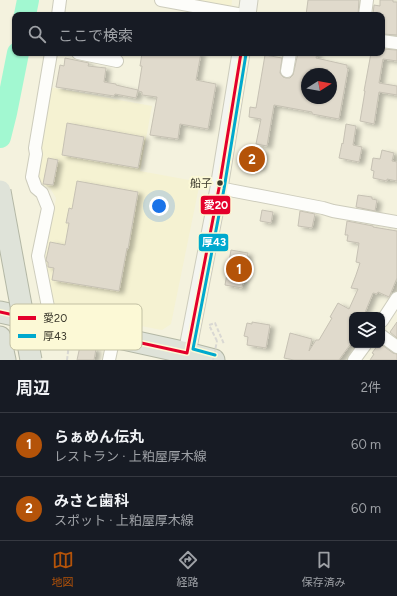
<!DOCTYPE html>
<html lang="ja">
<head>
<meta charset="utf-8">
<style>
	:root { --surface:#171b24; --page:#20242c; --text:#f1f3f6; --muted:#9ea1a6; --line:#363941; --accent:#b45309 }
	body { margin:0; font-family:Figtree,"Noto Sans JP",sans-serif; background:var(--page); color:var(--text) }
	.controls { position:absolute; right:12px; bottom:12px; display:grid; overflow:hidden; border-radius:8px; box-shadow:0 1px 3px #0004 }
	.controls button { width:36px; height:36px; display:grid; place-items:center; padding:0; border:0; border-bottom:1px solid var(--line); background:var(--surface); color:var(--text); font:20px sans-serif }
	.compass { position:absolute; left:301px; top:68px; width:36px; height:36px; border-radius:50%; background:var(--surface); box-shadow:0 1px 3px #0004; rotate:79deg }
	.you { position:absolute; left:159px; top:206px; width:14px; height:14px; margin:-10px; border:3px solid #fff; border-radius:50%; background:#1a73e8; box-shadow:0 0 0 6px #1a73e833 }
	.badge { display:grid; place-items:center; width:26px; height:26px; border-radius:50%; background:var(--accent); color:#fff; font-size:13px; font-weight:700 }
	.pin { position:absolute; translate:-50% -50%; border:2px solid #fff; box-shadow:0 1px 4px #0006 }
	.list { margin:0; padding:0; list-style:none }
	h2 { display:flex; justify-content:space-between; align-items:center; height:52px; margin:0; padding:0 16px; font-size:17px }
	h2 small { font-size:13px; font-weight:400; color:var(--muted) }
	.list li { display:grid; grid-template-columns:26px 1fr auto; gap:12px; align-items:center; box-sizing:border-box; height:64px; padding:0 16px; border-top:1px solid var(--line) }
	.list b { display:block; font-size:15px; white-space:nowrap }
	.list p { margin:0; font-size:13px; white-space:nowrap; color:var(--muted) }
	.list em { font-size:13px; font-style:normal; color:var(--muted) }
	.icon { flex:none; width:22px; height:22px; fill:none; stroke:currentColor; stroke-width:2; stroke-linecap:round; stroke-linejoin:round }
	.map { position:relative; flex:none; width:397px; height:360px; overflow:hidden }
	.search { position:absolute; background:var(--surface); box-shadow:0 1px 3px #0004; left:12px; right:12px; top:12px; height:44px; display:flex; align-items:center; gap:10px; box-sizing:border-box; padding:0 14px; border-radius:8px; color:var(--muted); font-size:15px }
	.sheet { height:180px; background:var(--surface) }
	nav { display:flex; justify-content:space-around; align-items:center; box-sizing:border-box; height:56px; border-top:1px solid var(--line); background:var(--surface); font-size:11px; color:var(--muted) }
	nav a { display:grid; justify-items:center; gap:2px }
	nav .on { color:var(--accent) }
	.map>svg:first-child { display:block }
	.built { fill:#f5f2d2 }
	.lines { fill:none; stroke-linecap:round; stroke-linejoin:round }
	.river { stroke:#a2f8d1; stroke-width:22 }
	.building { fill:#e0dacc; stroke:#c6c1b3; fill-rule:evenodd; filter:url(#shadow) }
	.street-casing { stroke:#cdccbc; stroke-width:14 }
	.secondary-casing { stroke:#cdccbc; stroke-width:19 }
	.highway-casing { stroke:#b3b7a5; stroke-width:23 }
	.path { stroke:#d9d8d3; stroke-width:2; stroke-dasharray:4 2; stroke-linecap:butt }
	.street { stroke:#fdfdfa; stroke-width:12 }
	.secondary { stroke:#f4f5f0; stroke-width:17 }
	.highway { stroke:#dfe3d9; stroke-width:21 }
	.highway-bridge-casing { stroke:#b3b7a5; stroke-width:23; stroke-linecap:butt }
	.path-bridge { stroke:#d9d8d3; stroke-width:2; stroke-dasharray:4 2; stroke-linecap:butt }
	.highway-bridge { stroke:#dfe3d9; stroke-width:21 }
	.bus-1-casing { stroke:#fcf9d6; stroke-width:6 }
	.bus-2-casing { stroke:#fcf9d6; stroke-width:6 }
	.bus-1 { stroke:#e4002b; stroke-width:3 }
	.bus-2 { stroke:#00a9ce; stroke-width:3 }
	.bus-dot { fill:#3c3a2d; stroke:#fcf9d6; stroke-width:1.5 }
	.labels { text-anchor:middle; stroke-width:4; stroke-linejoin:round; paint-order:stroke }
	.bus-label { font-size:11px; fill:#3c3a2d; stroke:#fcf9d6; text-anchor:end }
	.key { fill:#fcf9d6; stroke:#c2c0a3; stroke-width:1 }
	.key-label { font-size:11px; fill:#3c3a2d }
	.line-badge { stroke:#fcf9d6; stroke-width:1.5 }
	.badge-label { font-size:11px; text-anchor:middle; font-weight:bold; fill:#fff }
</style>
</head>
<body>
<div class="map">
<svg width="397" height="360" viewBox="0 0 397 360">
	<defs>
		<filter id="shadow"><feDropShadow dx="4.5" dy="2.5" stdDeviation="2" flood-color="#0004"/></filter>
	</defs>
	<rect width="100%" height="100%" fill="#f4f2de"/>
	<!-- built -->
	<path class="built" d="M178,0H232L231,10Z
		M49,87L152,106L140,171L200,182L171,324L162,330L57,310L53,305L45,259L56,198L50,188L43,185L37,178L39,147Z"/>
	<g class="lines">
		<!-- river -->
		<path class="river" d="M25,15L28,0
			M0,137L6,113L18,53"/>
	</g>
	<!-- building -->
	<path class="building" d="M308,0H359L358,15H306Z
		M380,0H393V2H397V35L382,34V15H373L374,5L380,6Z
		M382,49L397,50V61L383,59L379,83L397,86V95L379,92L374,124L360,121L365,91H364L371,53H382Z
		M142,53H201L196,80L216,84L208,129L180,124L178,139L150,135L157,97L142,95V92L138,91L142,66H140Z
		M298,53H317L316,58L347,65V68L348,69L339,119L312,114V112L274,105L267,146L256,144L261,119L249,117L250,107L256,108L265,55L282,58L280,73L283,77L286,78H290L293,75ZM307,74H331V98H307Z
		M65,58L89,63L88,66L106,68L104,82L116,84V85L138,90L136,98L115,94L114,96L56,87L60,65L64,66Z
		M67,123L144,137L138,168L62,155Z
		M346,124L356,126L353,145L362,147L359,162L339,158L342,143L343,144Z
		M244,148L264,151L261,168L241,165Z
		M382,150L394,153L392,161L397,162V181L387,179V181L373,178L374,171L371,170L373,158L380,159Z
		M48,158L58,160L53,185L43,184Z
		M77,181L138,192L128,249L127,248L119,291L52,280L54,268L48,267V262H47L46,260L50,242L65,245L69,223H66L69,208L72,209Z
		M358,195L372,197V199L377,200L375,211L356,207Z
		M262,210L273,212L271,223L260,221Z
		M300,211L315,214L312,228L298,226Z
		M347,221L373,226V227L397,231V278L390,295L389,297L378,292L377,294L373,293L364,315H352V342L339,360H294L284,358L290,333L312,339L309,351L316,340H319L332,318L330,317L338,303L349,309L358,289L351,288L356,275L360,263L356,262L359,243L347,241L348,235H345Z
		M231,250L248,253L242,288L225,285Z
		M252,322L270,325L266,348L247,345L248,337L244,336L247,323L252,324Z
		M397,322V338L390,332Z
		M378,345H382L393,353L397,354V360H370L374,354L372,353Z
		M80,346L96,349L94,360H77Z"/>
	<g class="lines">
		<!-- street casing -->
		<g class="street-casing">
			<path id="street" d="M161,0L243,15
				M58,15L60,0
				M365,15L367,0
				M382,41L397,43
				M51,53L35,148L36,154L32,177L36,188L42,193L48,208L38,256L50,317L58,323
				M78,53L117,61
				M287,71L290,53
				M219,188L323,208L333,211L397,222
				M382,321L397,298
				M382,336L397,347
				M109,360L114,336
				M354,360L365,345"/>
		</g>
		<!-- secondary casing -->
		<g class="secondary-casing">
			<path id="secondary" d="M247,15L249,0
				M188,360L187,353L219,188L241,53"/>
		</g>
		<!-- highway casing -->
		<g class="highway-casing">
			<path id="highway" d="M0,312L187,353L214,360
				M0,337L5,360"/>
		</g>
		<!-- path -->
		<path class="path" d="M217,341L209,325L215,323L224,344
			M67,360L69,344"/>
		<!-- street -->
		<use href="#street" class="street"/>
		<!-- secondary -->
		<use href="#secondary" class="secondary"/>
		<!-- highway -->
		<use href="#highway" class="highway"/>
		<!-- highway-bridge casing -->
		<g class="highway-bridge-casing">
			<path id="highway-bridge" d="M0,191L31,360"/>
		</g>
		<!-- path-bridge -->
		<path class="path-bridge" d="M213,360L217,341"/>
		<!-- highway-bridge -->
		<use href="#highway-bridge" class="highway-bridge"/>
		<!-- bus-1 casing -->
		<g class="bus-1-casing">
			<path id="bus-1" d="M0,312L187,353L219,188L241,53"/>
		</g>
		<!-- bus-2 casing -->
		<g class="bus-2-casing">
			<path id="bus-2" d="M215,355L193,349L224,189L246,54"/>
		</g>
		<!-- bus-1 -->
		<use href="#bus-1" class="bus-1"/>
		<!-- bus-2 -->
		<use href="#bus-2" class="bus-2"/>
	</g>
	<!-- markers -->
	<circle class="bus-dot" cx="220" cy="183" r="3.5"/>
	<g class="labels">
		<!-- bus labels -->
		<g class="bus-label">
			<text x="212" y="187">船子</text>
		</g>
	</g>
	<!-- legend -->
	<rect x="10" y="304" width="132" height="46" rx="6" class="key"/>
	<rect x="18" y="316" width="18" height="4" fill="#e4002b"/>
	<rect x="18" y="334" width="18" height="4" fill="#00a9ce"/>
	<g class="key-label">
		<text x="43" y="322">愛20</text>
		<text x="43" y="340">厚43</text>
	</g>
	<g class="line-badge">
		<rect x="200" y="195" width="31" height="20" rx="4" fill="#e4002b"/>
		<rect x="198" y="233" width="31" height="19" rx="4" fill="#00a9ce"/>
	</g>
	<g class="badge-label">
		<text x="216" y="209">愛20</text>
		<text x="214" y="246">厚43</text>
	</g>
</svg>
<div class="controls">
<button><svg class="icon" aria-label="layers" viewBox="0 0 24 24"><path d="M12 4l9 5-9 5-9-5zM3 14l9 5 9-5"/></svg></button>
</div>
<svg class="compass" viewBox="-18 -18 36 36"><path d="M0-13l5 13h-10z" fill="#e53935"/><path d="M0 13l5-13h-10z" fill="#9ea1a6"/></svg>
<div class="you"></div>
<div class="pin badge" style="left:239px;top:269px">1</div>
<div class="pin badge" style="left:252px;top:159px">2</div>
<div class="search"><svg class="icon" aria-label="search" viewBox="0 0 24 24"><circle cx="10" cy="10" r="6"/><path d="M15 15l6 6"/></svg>ここで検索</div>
</div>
<section class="sheet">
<h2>周辺<small>2件</small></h2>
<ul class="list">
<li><span class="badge">1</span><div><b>らぁめん伝丸</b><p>レストラン · 上粕屋厚木線</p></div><em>60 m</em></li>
<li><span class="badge">2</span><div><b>みさと歯科</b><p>スポット · 上粕屋厚木線</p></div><em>60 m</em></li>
</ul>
</section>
<nav>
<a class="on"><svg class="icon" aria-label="map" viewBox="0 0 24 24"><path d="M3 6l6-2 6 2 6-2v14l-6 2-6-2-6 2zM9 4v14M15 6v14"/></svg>地図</a>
<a><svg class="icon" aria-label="directions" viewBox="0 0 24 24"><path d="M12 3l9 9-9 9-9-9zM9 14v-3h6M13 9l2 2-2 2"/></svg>経路</a>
<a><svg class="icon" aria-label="saved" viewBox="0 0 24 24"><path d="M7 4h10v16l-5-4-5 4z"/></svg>保存済み</a>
</nav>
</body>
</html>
